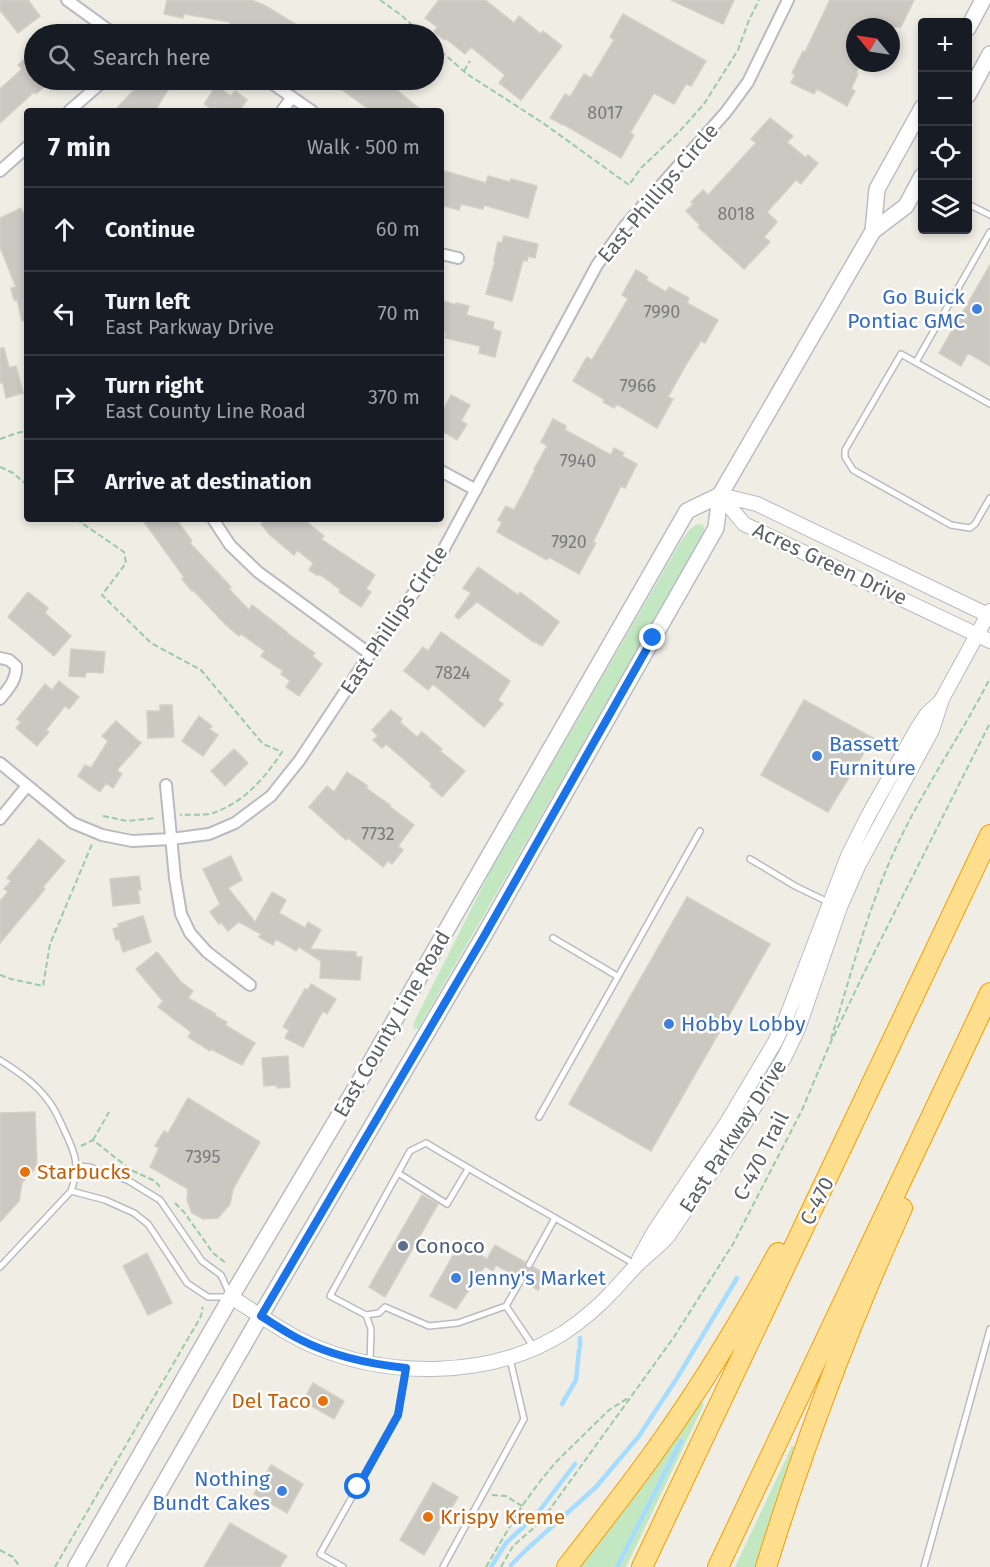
<!DOCTYPE html>
<html lang="en">
<head>
<meta charset="utf-8">
<style>
	:root { --surface:#171b24; --page:#242831; --text:#f1f3f6; --muted:#9ea1a6; --line:#363941 }
	body { margin:0; font-family:"Fira Sans",sans-serif; background:var(--page); color:var(--text) }
	.controls { position:absolute; right:18px; top:18px; display:grid; overflow:hidden; border-radius:6px; box-shadow:0 3px 9px #0003 }
	.controls button { width:54px; height:54px; display:grid; place-items:center; padding:0; border:0; border-bottom:2px solid var(--line); background:var(--surface); color:var(--text); font:30px sans-serif }
	.compass { position:absolute; left:846px; top:18px; width:54px; height:54px; border-radius:50%; background:var(--surface); box-shadow:0 3px 9px #0003; rotate:300deg }
	.stop { position:absolute; width:18px; height:18px; margin:-14px; border:4px solid #1a73e8; border-radius:50%; background:#fff }
	.stop.end { background:#1a73e8; border-color:#fff; box-shadow:0 2px 6px #0008 }
	.list { margin:0; padding:0; list-style:none }
	h2 { display:flex; justify-content:space-between; align-items:center; height:78px; margin:0; padding:0 24px; font-size:26px }
	h2 small { font-size:20px; font-weight:400; color:var(--muted) }
	.list li { display:grid; grid-template-columns:39px 1fr auto; gap:18px; align-items:center; box-sizing:border-box; height:84px; padding:0 24px; border-top:2px solid var(--line) }
	.list b { display:block; font-size:22px; white-space:nowrap }
	.list p { margin:0; font-size:20px; white-space:nowrap; color:var(--muted) }
	.list em { font-size:20px; font-style:normal; color:var(--muted) }
	.icon { flex:none; width:33px; height:33px; fill:none; stroke:currentColor; stroke-width:2; stroke-linecap:round; stroke-linejoin:round }
	.map { position:relative; flex:none; width:990px; height:1567px; overflow:hidden }
	.search { position:absolute; background:var(--surface); box-shadow:0 3px 9px #0003; left:24px; top:24px; width:420px; height:66px; display:flex; align-items:center; gap:15px; box-sizing:border-box; padding:0 21px; border-radius:33px; color:var(--muted); font-size:22px }
	.panel { position:absolute; background:var(--surface); box-shadow:0 3px 9px #0003; left:24px; top:108px; width:420px; height:414px; border-radius:6px }
	.map>svg:first-child { display:block }
	.grass { fill:#c3e8c1 }
	.lines { fill:none; stroke-linecap:round; stroke-linejoin:round }
	.stream { stroke:#a6dcff; stroke-width:4.5 }
	.building { fill:#cbc8c2; stroke:#d5cfc3; stroke-width:1.5 }
	.service-casing { stroke:#b8bbc0; stroke-width:8 }
	.minor-casing { stroke:#b8bbc0; stroke-width:14 }
	.tertiary-casing { stroke:#b8bbc0; stroke-width:16 }
	.secondary-casing { stroke:#b9bcc2; stroke-width:18 }
	.motorway-casing { stroke:#f59f00; stroke-width:22 }
	.path { stroke:#9acaa6; stroke-width:2; stroke-dasharray:6 3; stroke-linecap:butt }
	.service { stroke:#fff; stroke-width:5 }
	.minor { stroke:#fff; stroke-width:10 }
	.tertiary { stroke:#fff; stroke-width:14 }
	.secondary { stroke:#fff; stroke-width:15 }
	.motorway { stroke:#ffde8d; stroke-width:20 }
	.route { stroke:#1a73e8; stroke-width:8 }
	.shop-dot { fill:#3f7fe0; stroke:#fff; stroke-width:2 }
	.food-dot { fill:#e8710a; stroke:#fff; stroke-width:2 }
	.service-dot { fill:#5c6f8a; stroke:#fff; stroke-width:2 }
	.labels { text-anchor:middle; stroke-width:5; stroke-linejoin:round; paint-order:stroke }
	.number-label { font-size:18px; fill:#787c7d }
	.street-label { font-size:21px; fill:#5d6266; stroke:#fff }
	.shop-label { font-size:21px; fill:#366cbe; stroke:#fff; text-anchor:start }
	.food-label { font-size:21px; fill:#c56008; stroke:#fff; text-anchor:start }
	.service-label { font-size:21px; fill:#4e5e75; stroke:#fff; text-anchor:start }
</style>
</head>
<body>
<div class="map">
<svg width="990" height="1567" viewBox="0 0 990 1567">
	<rect width="100%" height="100%" fill="#f0ede5"/>
	<!-- grass -->
	<path class="grass" d="M697,524L703,525L705,532L418,1029L415,1028L413,1031L414,1022L492,868L680,543L689,530Z
		M701,1402L704,1404L626,1567H580L641,1488Z
		M792,1446L795,1448L756,1567H735Z"/>
	<g class="lines">
		<!-- stream -->
		<path class="stream" d="M580,1346V1338
			M562,1404L576,1380L579,1350
			M511,1565L526,1550L596,1487L639,1436L677,1378L737,1278
			M491,1567L506,1543L537,1514L575,1464
			M617,1567L681,1441"/>
	</g>
	<!-- building -->
	<path class="building" d="M0,0H28L40,16L18,33L0,10Z
		M167,0H251L264,5L312,34H259L230,24V22L184,14L183,18L164,14Z
		M439,0H485L514,23L519,16L541,34L543,31L562,46L521,100L499,83L505,75L471,47L465,54L446,39L445,40L434,32L437,27L425,18Z
		M671,0H734L723,24Z
		M830,0H914L901,27H855V63H861L856,73L858,74L851,89L855,91L847,106L817,89L814,94L791,83L795,75L792,73L803,51L805,52Z
		M623,14L706,61L691,86L686,84L674,104L654,93L630,133L634,135L621,158L563,124V125L550,118L565,94L570,97L584,74L591,78L614,40L610,37Z
		M34,51V80H52L36,94L34,92L0,123V89L22,69L18,65Z
		M140,80H154L169,88L155,111H114L133,91Z
		M329,80H385L422,111H371Z
		M216,86L231,96L235,91L247,100L239,111H215L204,104Z
		M770,118L793,136L787,142L806,158L808,155L818,163L801,184L796,180L767,212L777,222L764,237L770,242L744,269L698,227L700,225L686,211L693,204L691,202L703,190L708,195L756,143L751,139Z
		M441,170L486,183L488,176L510,182L511,179L537,186L528,218L484,205L483,209L461,204L459,210L441,205Z
		M21,208L27,221V320L22,321L17,299L14,300L11,288L16,287L0,247V218Z
		M504,236L538,244L535,258L528,256L527,261L523,260L512,301L486,294L495,261L494,260L498,242L502,243Z
		M990,265V366L968,353L961,366L939,353Z
		M636,270L648,277L646,280L666,292L669,287L689,298L687,303L718,320L705,343L701,341L687,363L668,397L673,399L657,428L617,404L614,408L603,402L605,400L573,381L587,357L592,360L628,299L622,295Z
		M441,300L456,305V303L469,306L466,315L494,322L493,329L501,332L495,357L479,353L480,346L445,338L446,333L441,332Z
		M0,348H4L9,368L16,366L23,393L6,398L3,383H0Z
		M451,395L470,405L461,421L467,424L457,440L441,430V415Z
		M553,419L566,426L565,430L611,455L614,448L624,453L622,456L637,464L625,488L621,486L593,542L596,543L579,574L549,557L547,560L497,532L502,522L498,520L506,506L514,510L535,470L534,469L547,446L541,442Z
		M142,519H176L192,541L190,543L231,587L229,589L249,610L252,605L287,632V633L315,653L312,656L322,664L299,696L286,687L290,681L281,674L283,671L261,656L265,651L241,634L239,636L225,624L193,590L192,591L182,579L184,577Z
		M267,519H303L324,536L321,539L375,575L366,589L371,592L361,607L339,592L341,590L319,574L318,576L309,570L313,563L297,550L294,555L270,535L261,524Z
		M478,567L518,595L520,592L559,622L542,646L534,641V642L477,602L458,619L455,616L471,593L463,588Z
		M28,592L48,608L45,613L71,636L54,656L8,617Z
		M441,632L510,681L498,700L503,704L484,727L433,684L428,690L404,671L423,647L428,651Z
		M71,649L105,652L103,673L86,672L85,677L69,676Z
		M59,681L79,697L69,709L65,706L46,730L49,732L37,746L16,728L21,722L17,719L45,684L52,690Z
		M804,700L873,738L828,812L761,775Z
		M160,705H172L174,737L148,738L147,711H160Z
		M391,710L402,719L400,722L417,737L422,732L442,749L440,751L465,771L442,797L430,786L432,784L386,744L382,748L373,740L378,736L372,730Z
		M199,716L212,726L209,729L218,735L203,756L182,741Z
		M116,721L141,743L117,770L122,774L113,788L106,783L100,792L78,776L85,765L91,768L108,741L102,736Z
		M234,749L248,763L225,786L211,771Z
		M347,772L368,786L366,788L390,805L389,806L414,825L398,846L403,850L392,864L388,861L383,867L348,838L346,840L309,807L327,786L334,792Z
		M39,839L65,861L43,887L45,889L0,943V901L8,892L4,889L11,881L7,878Z
		M231,856L242,880L228,888L255,922L272,892L286,900L279,913L305,928L308,922L321,930L310,949L356,952V957H362L360,980L320,978L321,961L299,947L296,951L276,939L273,945L259,937L261,934L239,922L228,931L221,922L219,924L210,912L220,904L203,869Z
		M139,876L141,890H138L140,903L113,906L110,879Z
		M687,897L770,944L651,1151L569,1104Z
		M143,916L151,942L123,952L119,939L116,940L113,929L119,927L118,924Z
		M157,952L181,982L193,991L188,998L216,1014L215,1016L227,1022L225,1025L255,1043L242,1065L211,1049L210,1051L188,1037L191,1032L158,1007L163,1001L136,969Z
		M311,984L336,999L327,1014L323,1011L303,1047L285,1038L289,1030L283,1027L305,989L308,990Z
		M288,1056L290,1087L277,1088V1085L264,1086L262,1058Z
		M188,1098L260,1142L233,1189L230,1204L218,1218L203,1219L192,1213L187,1200L188,1189L150,1167L159,1148L155,1146L164,1131L168,1133Z
		M35,1112L37,1166L22,1183L19,1201L0,1222V1113Z
		M422,1195L438,1204L385,1297L369,1287Z
		M460,1243L487,1259L495,1245L525,1262L524,1266L526,1269L530,1270L533,1267L547,1275L538,1290L525,1282V1278L523,1276H519L517,1277L496,1265L493,1271L485,1266L456,1309L430,1296Z
		M147,1253L172,1303L148,1315L123,1266Z
		M313,1383L344,1401L334,1419L303,1401Z
		M271,1465L303,1484L287,1513L254,1494Z
		M433,1483L458,1497L424,1555L400,1540Z
		M230,1523L287,1556L280,1567H204Z"/>
	<g class="lines">
		<!-- service casing -->
		<g class="service-casing">
			<path id="service" d="M968,204L990,215
				M916,362L990,232
				M990,404L901,354L845,450V457L853,470L951,525L970,528L975,524L990,498
				M750,859L795,886L830,903
				M553,938L617,976
				M0,1060C17,1071 35,1083 47,1099C55,1108 60,1121 65,1132C76,1155 80,1166 71,1191L0,1267
				M539,1117L700,831
				M398,1173L447,1204L468,1169
				M71,1191L105,1200L134,1213L148,1224L187,1283L208,1297H231L221,1275L202,1261L160,1200L129,1181L90,1167L77,1166
				M529,1265L555,1218
				M521,1280L506,1306L458,1323L429,1326L385,1307L379,1313L366,1315L330,1296L410,1151L426,1143C495,1185 566,1223 636,1265
				M506,1306L533,1346
				M366,1315L371,1329L370,1362
				M343,1567L320,1554L398,1415L406,1369
				M443,1567L524,1419L510,1359
				M924,1567L990,1329"/>
		</g>
		<!-- minor casing -->
		<g class="minor-casing">
			<path id="minor" d="M67,0L114,34
				M267,80L312,111
				M69,111L100,84L103,80
				M282,111L292,97
				M0,171L27,147
				M441,254L458,258
				M441,471L476,490
				M213,519L230,545L258,572L370,654
				M0,658L9,660L16,666C17,680 8,689 0,699
				M0,763L73,823L102,835L132,841L171,839L209,834L235,823L271,796L299,761L370,654L440,556L597,265L625,226L726,112L748,82L788,0
				M166,785L175,878L181,914L190,933L207,952L250,985
				M0,819L27,786"/>
		</g>
		<!-- tertiary casing -->
		<g class="tertiary-casing">
			<path id="tertiary" d="M720,495L744,524L990,641
				M720,495L757,504L990,616
				M639,1259L654,1232L726,1124L775,1042L785,1021L848,856L868,816L917,729L927,714L941,701
				M231,1297C257,1313 282,1332 309,1344C387,1379 492,1379 565,1332C581,1321 597,1308 610,1294C619,1285 626,1276 635,1267C645,1256 658,1248 668,1236L744,1124L784,1058L798,1029L840,907L858,866L932,730L942,699L990,611"/>
		</g>
		<!-- secondary casing -->
		<g class="secondary-casing">
			<path id="secondary" d="M968,28L983,0
				M968,95L990,54
				M873,231L877,189L922,108
				M76,1567L231,1297L362,1077L687,511L720,495
				M116,1567L261,1315L483,937L716,528L720,495L873,231L906,206L922,176"/>
		</g>
		<!-- motorway casing -->
		<g class="motorway-casing">
			<path id="motorway" d="M567,1567C595,1531 623,1495 650,1458C697,1393 740,1323 778,1253
				M642,1567L990,835
				M718,1567L990,993
				M766,1567C804,1445 849,1324 902,1208"/>
		</g>
		<!-- path -->
		<path class="path" d="M380,0L401,15L422,34
			M434,45L467,74L543,123L629,185L641,168L679,132L704,104L738,50L749,20L759,0
			M464,71L470,61
			M0,439L17,433L27,431
			M0,467L13,473L27,485
			M76,519L124,552L126,563L102,595L151,643L201,670L263,744L282,752C265,778 243,803 213,813C203,816 190,814 180,815
			M103,816L127,821L156,818
			M0,975L11,979L43,986L50,944L92,844
			M831,1039C853,968 871,895 905,829C931,777 964,730 990,678
			M93,1140L109,1112
			M81,1146L93,1140L131,1170L155,1181L161,1188
			M175,1203L184,1212L213,1253L227,1264
			M492,1495L506,1496L522,1506
			M0,1550L13,1557L20,1567
			M55,1567L200,1318L203,1310L202,1307
			M486,1567L522,1506L541,1480L556,1462L609,1410L628,1398
			M501,1567L513,1546L536,1526L545,1516L581,1466L674,1337L733,1244L802,1110L829,1046L863,975L990,723"/>
		<!-- service -->
		<use href="#service" class="service"/>
		<!-- minor -->
		<use href="#minor" class="minor"/>
		<!-- tertiary -->
		<use href="#tertiary" class="tertiary"/>
		<!-- secondary -->
		<use href="#secondary" class="secondary"/>
		<!-- motorway -->
		<use href="#motorway" class="motorway"/>
	</g>
	<g class="lines">
		<!-- route -->
		<path class="route" d="M358,1487L398,1415L406,1368C370,1364 334,1357 301,1340C287,1333 274,1324 261,1316L483,938L653,638"/>
	</g>
	<!-- markers -->
	<g class="shop-dot">
		<circle cx="977" cy="309" r="6"/>
		<circle cx="817" cy="756" r="6"/>
		<circle cx="669" cy="1024" r="6"/>
		<circle cx="456" cy="1278" r="6"/>
		<circle cx="282" cy="1491" r="6"/>
	</g>
	<g class="food-dot">
		<circle cx="25" cy="1172" r="6"/>
		<circle cx="323" cy="1401" r="6"/>
		<circle cx="428" cy="1517" r="6"/>
	</g>
	<circle class="service-dot" cx="403" cy="1246" r="6"/>
	<g class="labels">
		<!-- number labels -->
		<g class="number-label">
			<text x="605" y="119">8017</text>
			<text x="736" y="220">8018</text>
			<text x="662" y="318">7990</text>
			<text x="638" y="392">7966</text>
			<text x="578" y="467">7940</text>
			<text x="569" y="548">7920</text>
			<text x="453" y="679">7824</text>
			<text x="378" y="840">7732</text>
			<text x="203" y="1163">7395</text>
		</g>
		<!-- street labels -->
		<g class="street-label">
			<text transform="translate(658 193) rotate(-50)" y="7">East Phillips Circle</text>
			<text transform="translate(830 564) rotate(25)" y="7">Acres Green Drive</text>
			<text transform="translate(394 620) rotate(-56)" y="7">East Phillips Circle</text>
			<text transform="translate(392 1024) rotate(-60)" y="7">East County Line Road</text>
			<text transform="translate(733 1136) rotate(-57)" y="7">East Parkway Drive</text>
			<text transform="translate(761 1156) rotate(-63)" y="7">C-470 Trail</text>
			<text transform="translate(817 1201) rotate(-64)" y="7">C-470</text>
		</g>
		<!-- shop labels -->
		<g class="shop-label">
			<text x="965" y="304" text-anchor="end">Go Buick<tspan x="965" dy="24">Pontiac GMC</tspan></text>
			<text x="829" y="751">Bassett<tspan x="829" dy="24">Furniture</tspan></text>
			<text x="681" y="1031">Hobby Lobby</text>
			<text x="468" y="1285">Jenny's Market</text>
			<text x="270" y="1486" text-anchor="end">Nothing<tspan x="270" dy="24">Bundt Cakes</tspan></text>
		</g>
		<!-- food labels -->
		<g class="food-label">
			<text x="37" y="1179">Starbucks</text>
			<text x="311" y="1408" text-anchor="end">Del Taco</text>
			<text x="440" y="1524">Krispy Kreme</text>
		</g>
		<!-- service labels -->
		<g class="service-label">
			<text x="415" y="1253">Conoco</text>
		</g>
	</g>
</svg>
<div class="controls">
<button>+</button>
<button>−</button>
<button><svg class="icon" aria-label="locate" viewBox="0 0 24 24"><circle cx="12" cy="12" r="6"/><path d="M12 2v4M12 18v4M2 12h4M18 12h4"/></svg></button>
<button><svg class="icon" aria-label="layers" viewBox="0 0 24 24"><path d="M12 4l9 5-9 5-9-5zM3 14l9 5 9-5"/></svg></button>
</div>
<svg class="compass" viewBox="-18 -18 36 36"><path d="M0-13l5 13h-10z" fill="#e53935"/><path d="M0 13l5-13h-10z" fill="#9ea1a6"/></svg>
<div class="stop" style="left:358px;top:1487px"></div>
<div class="stop end" style="left:653px;top:638px"></div>
<div class="search"><svg class="icon" aria-label="search" viewBox="0 0 24 24"><circle cx="10" cy="10" r="6"/><path d="M15 15l6 6"/></svg>Search here</div>
<section class="panel">
<h2>7 min<small>Walk · 500 m</small></h2>
<ul class="list">
<li><svg class="icon" aria-label="ahead" viewBox="0 0 24 24"><path d="M12 20V5M6 11l6-6 6 6"/></svg><div><b>Continue</b></div><em>60 m</em></li>
<li><svg class="icon" aria-label="left" viewBox="0 0 24 24"><path d="M17 20v-9H6M10 6l-5 5 5 5"/></svg><div><b>Turn left</b><p>East Parkway Drive</p></div><em>70 m</em></li>
<li><svg class="icon" aria-label="right" viewBox="0 0 24 24"><path d="M7 20v-9h11M14 6l5 5-5 5"/></svg><div><b>Turn right</b><p>East County Line Road</p></div><em>370 m</em></li>
<li><svg class="icon" aria-label="arrive" viewBox="0 0 24 24"><path d="M6 21V4h12l-3 4 3 4H6"/></svg><div><b>Arrive at destination</b></div></li>
</ul>
</section>
</div>
</body>
</html>
